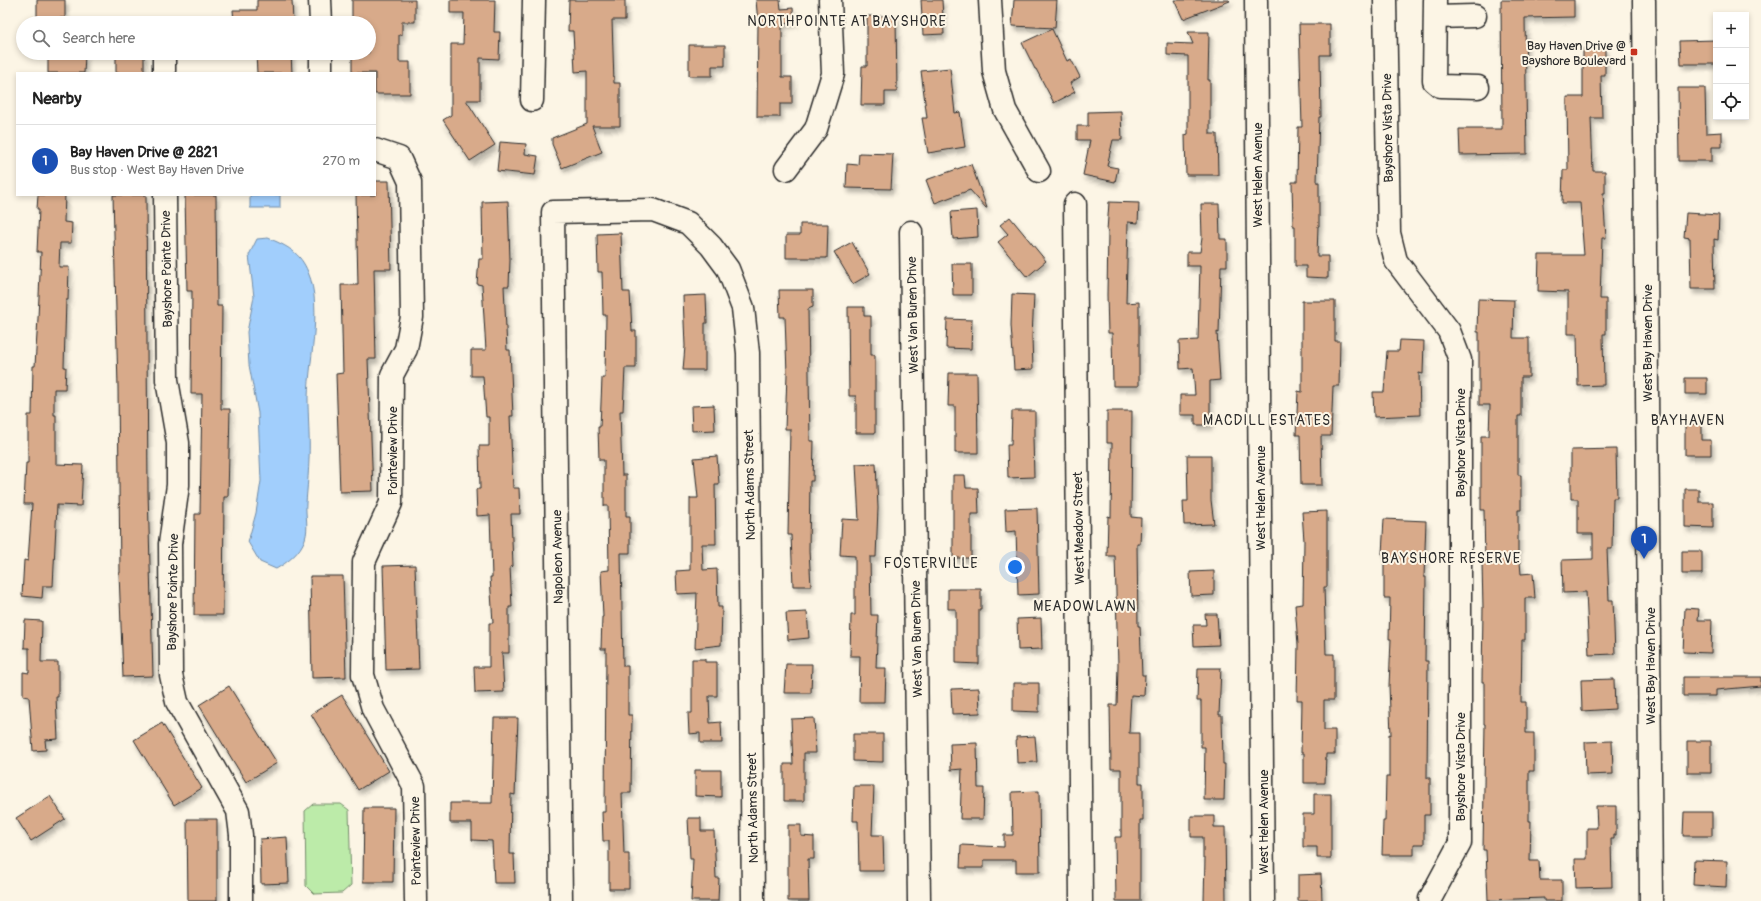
<!DOCTYPE html>
<html lang="en">
<head>
<meta charset="utf-8">
<style>
	:root { --surface:#fff; --page:#f2f2f2; --text:#222; --muted:#767676; --line:#e0e0e0; --accent:#2563eb }
	body { margin:0; font-family:Pangolin,sans-serif; background:var(--page); color:var(--text) }
	.controls { position:absolute; right:12px; top:12px; display:grid; overflow:hidden; border-radius:0px; box-shadow:0 2px 6px #0003 }
	.controls button { width:36px; height:36px; display:grid; place-items:center; padding:0; border:0; border-bottom:1px solid var(--line); background:var(--surface); color:var(--text); font:20px sans-serif }
	.you { position:absolute; left:1015px; top:567px; width:14px; height:14px; margin:-10px; border:3px solid #fff; border-radius:50%; background:#1a73e8; box-shadow:0 0 0 6px #1a73e833 }
	.badge { display:grid; place-items:center; width:26px; height:26px; border-radius:50%; background:var(--accent); color:#fff; font-size:13px; font-weight:700 }
	.pin { position:absolute; translate:-50% -33px; filter:drop-shadow(0 1px 2px #0008) }
	.pin::after { content:''; position:absolute; top:21px; width:14px; height:12px; background:inherit; clip-path:polygon(0 0,100% 0,50% 100%) }
	.list { margin:0; padding:0; list-style:none }
	h2 { display:flex; justify-content:space-between; align-items:center; height:52px; margin:0; padding:0 16px; font-size:17px }
	h2 small { font-size:13px; font-weight:400; color:var(--muted) }
	.list li { display:grid; grid-template-columns:26px 1fr auto; gap:12px; align-items:center; box-sizing:border-box; height:72px; padding:0 16px; border-top:1px solid var(--line) }
	.list b { display:block; font-size:15px; white-space:nowrap }
	.list p { margin:0; font-size:13px; white-space:nowrap; color:var(--muted) }
	.list em { font-size:13px; font-style:normal; color:var(--muted) }
	.icon { flex:none; width:22px; height:22px; fill:none; stroke:currentColor; stroke-width:2; stroke-linecap:round; stroke-linejoin:round }
	.map { position:relative; flex:none; width:1761px; height:901px; overflow:hidden }
	.search { position:absolute; background:var(--surface); box-shadow:0 2px 6px #0003; left:16px; top:16px; width:360px; height:44px; display:flex; align-items:center; gap:10px; box-sizing:border-box; padding:0 14px; border-radius:22px; color:var(--muted); font-size:15px }
	.panel { position:absolute; background:var(--surface); box-shadow:0 2px 6px #0003; left:16px; top:72px; width:360px; height:124px; border-radius:0px }
	.map>svg:first-child { display:block }
	.green { fill:#bceba9; stroke:#748b6a }
	.water { fill:#a1cefc; stroke:#728da8 }
	.building { fill:#d8aa8a; stroke:#2b2b2b; filter:url(#shadow) }
	.lines { fill:none; stroke-linecap:round; stroke-linejoin:round }
	.minor-casing { stroke:#2b2b2b; stroke-width:25 }
	.minor { stroke:#fcf5e5; stroke-width:22 }
	.poi-dot { fill:#c8321e; stroke:#fcf5e5; stroke-width:1.5 }
	.labels { text-anchor:middle; stroke-width:4; stroke-linejoin:round; paint-order:stroke }
	.poi-label { font-size:13px; fill:#2b2b2b; stroke:#fcf5e5; text-anchor:end }
	.street-label { font-size:13px; fill:#2b2b2b; stroke:#fcf5e5 }
	.neighbourhood-label { font-size:14px; letter-spacing:1px; fill:#2b2b2b; stroke:#fcf5e5 }
</style>
</head>
<body>
<div class="map">
<svg width="1761" height="901" viewBox="0 0 1761 901">
	<defs>
		<filter id="shadow"><feDropShadow dx="2.5" dy="4.5" stdDeviation="2" flood-color="#0004"/></filter>
	</defs>
	<rect width="100%" height="100%" fill="#fcf5e5"/>
	<filter id="ink" filterUnits="userSpaceOnUse"><feTurbulence type="fractalNoise" baseFrequency=".025" numOctaves="2"/><feDisplacementMap in="SourceGraphic" scale="8" xChannelSelector="R" yChannelSelector="G"/><feConvolveMatrix kernelMatrix="1 2 1 2 8 2 1 2 1" color-interpolation-filters="sRGB"/></filter>
	<g filter="url(#ink)">
		<!-- green -->
		<path class="green" d="M313,804H341L349,810L351,885L342,893L314,894L306,886L305,811Z"/>
		<!-- water -->
		<path class="water" d="M250,195H280V208H250Z
			M268,238C287,246 300,252 308,272C324,309 307,366 308,405C308,414 309,424 309,433C310,456 308,479 306,503C305,515 309,527 305,539C300,553 288,562 276,569L260,562L248,542L256,513L261,481L258,413L249,365L247,332L254,297L249,255L257,239Z"/>
		<!-- building -->
		<path class="building" d="M37,0H65V18H37Z
			M257,0H292L293,23H234L233,10H257Z
			M352,0H415V22H402V35H399V62H410V94H375V73H352V53H369V23H352Z
			M450,0H495L494,32H500L499,59L480,58V100H466L495,145L470,161L443,120L451,115V44H463L464,13H450Z
			M569,0H625V20H612L614,83H620V126H592L602,152L562,168L552,144V138L587,124V71L575,72L573,31H568Z
			M756,0H780L781,9L793,8L794,22L782,24V77H792V104H780V117H757L758,23Z
			M921,0H942L944,34L923,35Z
			M1014,0H1057L1055,28L1012,26Z
			M1174,0H1229L1230,1L1183,19Z
			M1501,0H1574V17L1525,18L1527,154L1460,155L1459,129H1502Z
			M867,16H896L897,92H885V105H861L862,66H867Z
			M1299,24H1330V55H1320L1321,117H1319L1317,182H1319V226H1318L1317,256H1328V278L1306,277V266H1295V226H1293L1292,182H1297L1298,127H1302Z
			M1052,29L1067,61L1071,59L1080,77L1070,83L1075,92L1054,103L1036,69H1035L1022,43Z
			M1188,32H1209L1208,80H1210V134H1217L1218,175H1186L1185,135L1188,134V56L1167,55V43L1193,44Z
			M1716,40V64H1681L1680,41Z
			M689,45H725V66H712V76H689Z
			M1583,48H1605V75H1601L1602,118H1591L1593,171H1605V193H1603L1606,238H1602L1600,299H1606V334H1603L1604,385L1578,386L1577,334H1568V292L1538,291L1539,255H1584L1580,203H1562L1563,170H1568L1567,97H1583Z
			M48,53H73V56H85L84,73H48Z
			M116,53H144V73H116Z
			M256,53H291L292,73H257Z
			M950,68L955,113L960,112L965,147L928,153L922,118H927L921,71Z
			M1678,88H1705L1706,133L1722,132V147H1712V161H1679Z
			M1121,111L1122,140H1113L1107,166L1118,168L1115,182L1083,175L1090,140H1077V126H1088V112Z
			M500,142L526,144L525,154L538,156L535,175L497,171Z
			M859,153L893,154L891,189L846,188L847,164L858,165Z
			M971,164L987,208H986L970,190L935,203L926,180Z
			M375,181H389L391,269H374L376,359H368L373,491L340,492L336,374L343,373L341,285H358L356,195H375Z
			M38,195H65L64,222L72,223L71,243H60L59,267H69L68,300H66L64,367H66L65,389H54V415H56V464L83,465L81,506L57,505L53,586H43L42,598L22,596L24,560L28,561L32,504H24L26,463H28V415H32L33,366H35L38,318L41,252H37L39,209H37Z
			M113,195H146L148,491L153,676L123,677L119,573H120L118,387Z
			M185,195H216L217,306H222L221,409H230L228,497H224L223,615H194L195,514H200L202,394H191L192,291H187Z
			M508,201L510,260L509,286H504L507,350H510L513,416H510L513,488H519L520,514H511L513,566L510,567L512,607H509V653H502L504,692L475,693L474,667H489V623H493L490,577H492L490,515L477,516L476,489H480L479,446H489V417H486L483,376H471V350H486L482,285L477,284L479,259H483L482,202Z
			M1109,202L1139,203L1138,223L1128,222L1126,303L1139,302V386H1113L1112,333H1108L1107,295L1108,231H1107Z
			M1201,204H1219L1220,239H1227V266H1221L1219,333L1217,332L1220,380L1210,381V425H1195V415H1180V395H1195L1193,368L1180,369L1179,341L1198,340L1200,266H1187V252H1200L1202,238Z
			M977,210L978,237L953,239L951,212Z
			M1686,213L1719,215L1718,240L1714,239L1715,289H1691L1690,238L1684,237Z
			M1010,217L1046,261L1027,277L998,242L1008,234L1000,225Z
			M800,224H828L827,258H786V235H800Z
			M621,233L623,292H630L632,331H636V368H625L623,411H620L622,475H626V516H630V553H621L623,666H628V715H632L631,793H622L624,854H629V889H609V841H603L602,812H605L606,649H601L602,617H603L601,571L609,570L608,506H604V460H599L598,427H600L602,378H605L606,315H603L602,272H598L597,234Z
			M852,242L870,274L853,284L834,252Z
			M952,264H972V295H953Z
			M779,290H813V307L808,309L810,441H814L813,481H810L809,551L811,586H793L791,535H788L790,429H785L787,374L785,317H780Z
			M1012,294L1034,295L1032,337L1033,369L1014,370L1011,325Z
			M706,295L707,323H705V370H683L685,346L683,296Z
			M1478,299L1514,300L1513,338H1529V377H1521V416H1518V475H1521V510H1518V562H1520L1521,574L1533,573L1535,598H1525V640H1522L1521,702H1526V733H1534V771H1529V821H1531L1530,861H1539L1540,880H1562V901H1544V898L1488,900L1486,850H1483L1485,724H1484V682H1482L1483,608L1482,563H1485L1484,510H1481V436H1489L1490,405H1479V332H1477Z
			M1302,301H1335V341H1340L1339,386H1333L1331,436H1321L1322,485H1301L1300,435H1296L1298,391L1302,392Z
			M848,307H864V316H871V355H875V433H856V396H849Z
			M947,319L972,320L971,349L946,348Z
			M1400,340L1424,341L1423,374L1419,373L1420,415L1374,417L1373,392H1384L1387,351H1399Z
			M949,373H977L978,453H955V406H948Z
			M1685,378H1707V394H1685Z
			M714,405L715,430L692,431L691,406Z
			M1012,411H1035V437H1033L1034,477L1008,478L1007,445H1011Z
			M1107,411H1132L1131,517L1141,518L1140,544H1137L1138,626H1140L1142,675H1145L1144,696L1131,695L1129,733H1139V783H1143V820H1140V901H1116L1115,837H1121V769H1111L1110,705H1117L1118,665L1115,556H1107L1108,516L1111,517L1112,443H1107Z
			M1685,424H1702V440H1711V455H1685Z
			M1616,449L1617,498H1613L1612,549H1607L1609,600H1613L1615,654L1589,655L1586,592L1563,593L1562,560L1593,559V534H1578V499H1571V450Z
			M1187,455H1211V500L1214,524L1184,525L1183,501H1188Z
			M717,456L719,484H715L716,544H702L703,570L717,569L718,607H722L721,645L695,648L697,593L677,594L676,571L690,570V498H698L694,458Z
			M876,463L878,508L876,557H870L871,615H878L876,668H886L885,702H859L860,656H850L851,615H855V556L840,555L842,519L859,520L856,464Z
			M953,475H965L966,488H978L979,514H971V558H953Z
			M1685,489H1699V502H1713V528L1685,527Z
			M1037,508L1039,594L1018,595L1016,531L1006,532L1005,509Z
			M1327,511V587H1324L1326,654H1334V700H1324V730H1335V754H1326L1325,783H1304V753H1301L1302,700H1297L1298,645L1295,605L1303,604L1304,541L1302,512Z
			M1384,519L1426,521L1424,577H1426L1425,661H1428L1427,778H1430V815H1424V844H1414V855H1382L1383,821H1385L1386,777H1389V734L1391,735L1389,686L1391,639H1389L1390,598H1384V554H1382Z
			M1682,551H1702V574H1682Z
			M415,565L419,669L386,670L383,566Z
			M1214,571V595L1191,596L1190,572Z
			M310,576H343L346,677L312,678Z
			M948,589H981V609H979V664L956,663V609H948Z
			M1685,608L1699,609L1698,620H1712L1711,653L1683,652Z
			M807,612L809,638L788,640L786,613Z
			M1205,614H1217L1219,645L1194,646L1193,625H1206Z
			M1041,618L1042,649L1018,650L1017,619Z
			M25,620L42,621L41,662H58V697H56L58,739L45,740L46,750L33,751L29,697L23,696V672L29,673V648H24Z
			M692,659H705V662H717V696H709L710,723L721,722L722,743H700V733L689,734L688,713H692Z
			M786,664H812L811,693H784Z
			M1198,668H1221L1219,715H1222L1223,764H1225L1224,800H1204L1205,747H1201V701H1197Z
			M1683,677H1761V686L1716,690V696H1683Z
			M1614,679L1615,709L1582,711L1581,680Z
			M1013,683H1039V712L1013,711Z
			M229,686L277,763L246,782L199,705Z
			M979,688L980,713L952,714L951,689Z
			M342,695L389,771L358,790L311,714Z
			M494,718H518L515,795L511,794L510,854H514L515,883H494L492,841L472,840V823H450V803H492Z
			M814,718L816,753H804V801H784V764H793L791,719Z
			M162,723L202,788L174,805L134,740Z
			M853,734H883V762L853,761Z
			M1035,736L1037,762L1017,763L1016,737Z
			M1612,741L1613,774L1586,775L1585,742Z
			M1687,741H1711V773H1687Z
			M977,743L978,788H984L983,819H960L962,769L951,770L950,744Z
			M695,770H721V797L695,796Z
			M854,786H874L872,835H883L884,871H859L858,821H853Z
			M1039,791L1040,872H1016V860H984V868H960L961,845L1004,847V835H1013L1012,792Z
			M1314,794H1331V858H1317V847H1303V814H1314Z
			M50,796L65,819L31,841L16,818Z
			M1596,806H1616V835H1614V839H1611L1612,887L1576,888L1575,859H1587V828H1597Z
			M364,808H394L393,882H363Z
			M1684,812H1712V836H1683Z
			M1191,816H1214V827H1225L1226,901H1204L1205,858H1203V837H1191Z
			M688,818H701V831H714L716,878H719L718,901H691L693,859H690Z
			M187,819H217V901H188Z
			M788,825H801V836L814,837V859H808L809,901H788Z
			M287,837L289,883L261,884L260,839Z
			M1694,860L1727,861L1726,887L1693,885Z
			M1321,874L1322,901H1298V875Z"/>
		<g class="lines">
			<!-- minor casing -->
			<g class="minor-casing">
				<path id="minor" d="M320,0L321,23
					M990,0L994,71L1005,110L1039,171
					M1256,0L1263,901
					M1385,0L1389,233L1396,261L1449,331L1460,360V843L1430,899
					M1435,0L1434,81L1440,86L1478,87
					M1644,0L1651,901
					M1435,17L1475,16
					M164,53V73
					M321,53V73
					M532,100L534,0
					M375,150L399,158L410,182L412,317L406,349L392,375L391,503L364,562L363,675L373,709L414,786L416,901
					M786,169L816,129L833,74L830,0
					M165,195L167,380L178,443V485L170,544L171,675L177,702L238,811L241,835V901
					M1075,204L1081,901
					M911,232L919,901
					M561,901L553,212L653,210L688,223L711,246L728,269L743,308L748,353L753,901"/>
			</g>
			<!-- minor -->
			<use href="#minor" class="minor"/>
		</g>
	</g>
	<!-- markers -->
	<rect class="poi-dot" x="1630" y="48" width="8" height="8" rx="2"/>
	<g class="labels">
		<!-- poi labels -->
		<g class="poi-label">
			<text x="1626" y="50">Bay Haven Drive @<tspan x="1626" dy="15">Bayshore Boulevard</tspan></text>
		</g>
		<!-- street labels -->
		<g class="street-label">
			<text transform="translate(1387 128) rotate(-91)" y="5">Bayshore Vista Drive</text>
			<text transform="translate(1257 175) rotate(-90)" y="5">West Helen Avenue</text>
			<text transform="translate(166 269) rotate(-91)" y="5">Bayshore Pointe Drive</text>
			<text transform="translate(912 315) rotate(-91)" y="5">West Van Buren Drive</text>
			<text transform="translate(1647 343) rotate(-90)" y="5">West Bay Haven Drive</text>
			<text transform="translate(1460 443) rotate(-90)" y="5">Bayshore Vista Drive</text>
			<text transform="translate(392 451) rotate(-90)" y="5">Pointeview Drive</text>
			<text transform="translate(749 485) rotate(-91)" y="5">North Adams Street</text>
			<text transform="translate(1260 498) rotate(-90)" y="5">West Helen Avenue</text>
			<text transform="translate(1078 528) rotate(-91)" y="5">West Meadow Street</text>
			<text transform="translate(557 557) rotate(-91)" y="5">Napoleon Avenue</text>
			<text transform="translate(172 592) rotate(-89)" y="5">Bayshore Pointe Drive</text>
			<text transform="translate(916 639) rotate(-91)" y="5">West Van Buren Drive</text>
			<text transform="translate(1650 666) rotate(-90)" y="5">West Bay Haven Drive</text>
			<text transform="translate(1460 767) rotate(-90)" y="5">Bayshore Vista Drive</text>
			<text transform="translate(752 808) rotate(-91)" y="5">North Adams Street</text>
			<text transform="translate(1263 822) rotate(-90)" y="5">West Helen Avenue</text>
			<text transform="translate(415 841) rotate(-91)" y="5">Pointeview Drive</text>
		</g>
		<!-- neighbourhood labels -->
		<g class="neighbourhood-label">
			<text x="847" y="26">NORTHPOINTE AT BAYSHORE</text>
			<text x="1267" y="425">MACDILL ESTATES</text>
			<text x="1688" y="425">BAYHAVEN</text>
			<text x="1451" y="563">BAYSHORE RESERVE</text>
			<text x="931" y="568">FOSTERVILLE</text>
			<text x="1085" y="611">MEADOWLAWN</text>
		</g>
	</g>
</svg>
<div class="controls">
<button>+</button>
<button>−</button>
<button><svg class="icon" aria-label="locate" viewBox="0 0 24 24"><circle cx="12" cy="12" r="6"/><path d="M12 2v4M12 18v4M2 12h4M18 12h4"/></svg></button>
</div>
<div class="you"></div>
<div class="pin badge" style="left:1644px;top:559px;background:#1a4fb4">1</div>
<div class="search"><svg class="icon" aria-label="search" viewBox="0 0 24 24"><circle cx="10" cy="10" r="6"/><path d="M15 15l6 6"/></svg>Search here</div>
<section class="panel">
<h2>Nearby<small></small></h2>
<ul class="list">
<li><span class="badge" style="background:#1a4fb4">1</span><div><b>Bay Haven Drive @ 2821</b><p>Bus stop · West Bay Haven Drive</p></div><em>270 m</em></li>
</ul>
</section>
</div>
</body>
</html>
